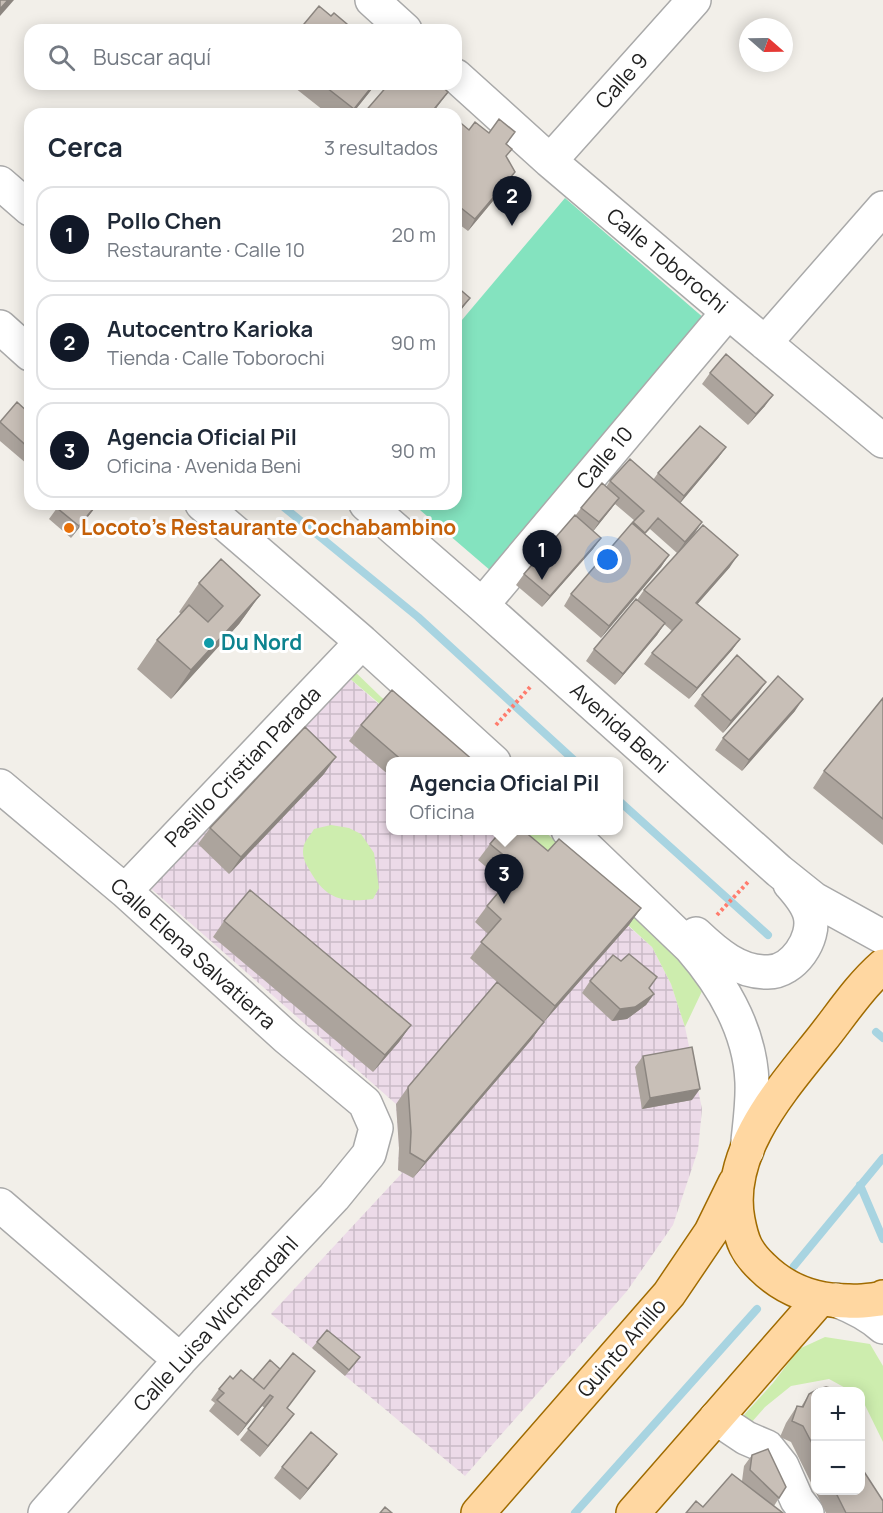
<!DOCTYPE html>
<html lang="es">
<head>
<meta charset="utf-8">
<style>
	:root { --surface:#fff; --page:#f6f6f7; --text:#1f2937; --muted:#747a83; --line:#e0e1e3; --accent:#111827 }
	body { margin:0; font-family:Manrope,sans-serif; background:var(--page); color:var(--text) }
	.controls { position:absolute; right:18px; bottom:18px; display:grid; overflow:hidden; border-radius:12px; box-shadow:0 3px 15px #0003 }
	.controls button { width:54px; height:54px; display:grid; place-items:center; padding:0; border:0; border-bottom:2px solid var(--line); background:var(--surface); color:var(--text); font:30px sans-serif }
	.compass { position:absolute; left:739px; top:18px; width:54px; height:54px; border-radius:50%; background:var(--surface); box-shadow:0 3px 15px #0003; rotate:110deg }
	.you { position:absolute; left:608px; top:560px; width:21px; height:21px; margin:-15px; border:4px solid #fff; border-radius:50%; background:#1a73e8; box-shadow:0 0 0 9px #1a73e833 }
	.badge { display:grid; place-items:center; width:39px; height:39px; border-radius:50%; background:var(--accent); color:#fff; font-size:20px; font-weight:700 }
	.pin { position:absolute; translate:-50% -50px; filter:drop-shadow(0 2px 3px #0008) }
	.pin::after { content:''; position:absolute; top:32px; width:21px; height:18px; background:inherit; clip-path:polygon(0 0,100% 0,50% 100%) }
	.popup { position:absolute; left:386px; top:757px; width:237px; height:78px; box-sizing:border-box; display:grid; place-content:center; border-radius:12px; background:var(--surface); filter:drop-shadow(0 2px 4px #0005); font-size:20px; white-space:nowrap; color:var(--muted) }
	.popup b { font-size:22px; color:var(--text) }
	.popup::after { content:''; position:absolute; left:50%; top:100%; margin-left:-12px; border:12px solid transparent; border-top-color:var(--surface) }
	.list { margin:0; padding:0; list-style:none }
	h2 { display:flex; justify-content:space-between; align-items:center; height:78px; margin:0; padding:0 24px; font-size:26px }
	h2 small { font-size:20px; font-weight:400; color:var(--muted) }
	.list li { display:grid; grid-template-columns:39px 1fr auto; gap:18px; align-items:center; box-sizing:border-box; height:96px; margin:0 12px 12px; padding:0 12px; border:2px solid var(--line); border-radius:18px }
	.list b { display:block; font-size:22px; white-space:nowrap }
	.list p { margin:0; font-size:20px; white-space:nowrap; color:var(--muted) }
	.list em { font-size:20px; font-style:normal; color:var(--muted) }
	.icon { flex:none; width:33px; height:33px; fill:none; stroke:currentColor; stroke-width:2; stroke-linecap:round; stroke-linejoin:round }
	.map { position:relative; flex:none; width:883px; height:1513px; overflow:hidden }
	.search { position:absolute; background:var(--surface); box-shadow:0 3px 15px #0003; left:24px; top:24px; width:438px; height:66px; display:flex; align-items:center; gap:15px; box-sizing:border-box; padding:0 21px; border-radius:18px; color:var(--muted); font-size:22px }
	.panel { position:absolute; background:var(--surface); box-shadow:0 3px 15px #0003; left:24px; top:108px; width:438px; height:402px; border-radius:18px }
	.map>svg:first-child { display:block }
	.industrial { fill:url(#industrial-grid) }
	.grass { fill:#cdedae }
	.pitch { fill:#84e3bf }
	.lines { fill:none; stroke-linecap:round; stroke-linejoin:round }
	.stream { stroke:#a8d4e1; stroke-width:8 }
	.minor-casing { stroke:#a9a9a9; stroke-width:36 }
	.major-casing { stroke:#a06b00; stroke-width:36 }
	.path { stroke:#ff7c6d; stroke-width:4; stroke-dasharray:3 3; stroke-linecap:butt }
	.minor { stroke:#fff; stroke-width:33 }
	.major { stroke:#ffd7a1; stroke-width:33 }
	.wall { fill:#aca49d }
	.shaded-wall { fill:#8c8680 }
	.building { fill:#c8bfb7; stroke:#8c8680; stroke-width:1.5 }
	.food-dot { fill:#e8710a; stroke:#fff; stroke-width:2 }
	.culture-dot { fill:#0f9aa8; stroke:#fff; stroke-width:2 }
	.labels { text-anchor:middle; stroke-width:6; stroke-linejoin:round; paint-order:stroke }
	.street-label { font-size:21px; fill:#222; stroke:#fff }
	.food-label { font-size:21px; font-weight:bold; fill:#c56008; stroke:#fff; text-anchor:start }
	.culture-label { font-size:21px; font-weight:bold; fill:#0d838f; stroke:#fff; text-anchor:start }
</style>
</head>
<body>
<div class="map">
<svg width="883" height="1513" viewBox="0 0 883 1513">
	<defs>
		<pattern id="industrial-grid" width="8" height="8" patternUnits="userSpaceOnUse" patternTransform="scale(1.5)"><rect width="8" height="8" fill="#ecdae8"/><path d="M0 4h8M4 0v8" fill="none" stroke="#cabbc7"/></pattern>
	</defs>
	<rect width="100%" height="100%" fill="#f2efe9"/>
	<!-- industrial -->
	<path class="industrial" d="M348,677L443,761L390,762V830L521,831L652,947L671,984L685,1027L702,1109L698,1150L673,1225L627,1291L465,1476L271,1314L402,1173L398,1170L399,1148L396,1104L147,885Z"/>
	<!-- grass -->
	<path class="grass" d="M348,665L381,697L436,738L381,705L348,677Z
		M331,825L349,828L361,834L374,853L379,888L373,899C342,903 326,899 310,871C305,863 301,855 304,845C306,840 311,834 314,829Z
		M525,831H544L588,870L657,925L704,987L685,1027L671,984L652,947Z
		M825,1337L870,1344L883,1366V1442L861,1397L860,1392L851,1391L829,1379L791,1386L765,1407L742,1433L734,1426L773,1383L799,1349Z"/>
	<!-- pitch -->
	<path class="pitch" d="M565,198L705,319L491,571L413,504H456V327Z"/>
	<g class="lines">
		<!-- stream -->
		<path class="stream" d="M280,504L418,617L576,762
			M618,800L768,935
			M876,1032L883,1038
			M860,1185L883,1239
			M794,1266L883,1158
			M575,1513L757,1309"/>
		<!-- minor casing -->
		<g class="minor-casing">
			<path id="minor" d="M372,0L405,30
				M456,76L550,161L728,312L883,441
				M550,161L694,0
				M0,183L30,209
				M0,327L30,354
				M765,343L883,208
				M202,504L362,642L494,762
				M366,504L482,605L779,871L814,899L883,937
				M482,605L728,312
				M0,786L125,891L286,1037L365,1103L376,1128L369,1154L334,1197L180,1360L45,1513
				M568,830L690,947C723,985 750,1030 752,1082C753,1105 749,1128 747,1151
				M125,891L362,642
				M696,934C716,953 739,973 768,972C793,972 816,939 810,915C807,903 798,893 790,884
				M0,1205L180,1360
				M836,1300C854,1307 869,1314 883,1327
				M716,1418L746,1438L767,1447L782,1466L797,1500L807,1513"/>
		</g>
		<!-- major casing -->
		<g class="major-casing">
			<path id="major" d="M883,966C859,987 841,1015 821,1040C782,1089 725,1152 738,1220C742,1241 746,1252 762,1267C785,1290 816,1301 848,1301C859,1302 870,1300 880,1299L883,1297
				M478,1513L669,1294L711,1232L735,1183
				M633,1513L820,1299"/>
		</g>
		<!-- path -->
		<path class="path" d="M496,725L531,686
			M717,915L749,881"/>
		<!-- minor -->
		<use href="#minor" class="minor"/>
		<!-- major -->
		<use href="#major" class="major"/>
	</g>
	<!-- wall -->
	<path class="wall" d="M290,84H376L352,114H328Z
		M456,119L469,130L489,133L507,144V184L468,231L456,222Z
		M710,373L765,406L748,425L702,384Z
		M30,414V461L27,464L0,441V421Z
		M726,447L718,458L680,503L702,522L694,534L677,553L650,529L645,534L669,555L661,567L601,638L564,606L571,594L635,521L615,504L593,531L601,538L593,549L542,607L516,585L524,574L575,516L581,508L606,487L610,481L653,480L658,473Z
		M98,504L71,538L49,519L57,508Z
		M730,567L697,604L740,639L732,650L689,699L644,664L652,653L672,631L664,624L657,635L615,685L586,661L594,649L637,600L644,590Z
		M199,583L260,595L239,624L171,699L137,669L157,640L181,614L179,612Z
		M766,682L758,693L723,733L694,706L702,695Z
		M883,698V845L813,788L824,771Z
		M795,711L742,771L715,750L723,738Z
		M361,725L475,762H390V776L349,741Z
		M324,774L229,874L198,844L210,828Z
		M454,831H466L461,836Z
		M490,844L548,851L641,908L629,925L543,1023L532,1039L413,1178L398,1170L399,1148L396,1104L408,1087L497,982L470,958L488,934L475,922L487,906L506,884L478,860Z
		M224,921L411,1025L399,1042L373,1072L213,937Z
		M621,961L657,977L649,988L654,994L646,1005L627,1019L612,1021L582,993L590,981Z
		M643,1056L692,1100L642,1109L635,1067Z
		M317,1342L356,1363L345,1376L312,1348Z
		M280,1369L315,1371L287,1408L294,1414L260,1457L240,1440L265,1408L262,1406L238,1436L209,1411L215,1403L211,1400L219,1389L233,1379L253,1380Z
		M816,1392V1491H861L883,1513H826L791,1442L780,1437L786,1423L797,1406L801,1407L809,1394Z
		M752,1455L779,1498L774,1506L703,1507L742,1481L744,1466Z
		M329,1465L300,1500L274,1478L282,1467Z"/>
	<!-- shaded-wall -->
	<path class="shaded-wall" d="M8,0H14L0,16V9Z
		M374,84H376L352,114H350Z
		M448,92L432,114H430Z
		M515,172L507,184L468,231L475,219Z
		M470,298L456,317V314Z
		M773,395L765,406L748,425L756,414Z
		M726,447L718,458L677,507L684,496Z
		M619,498L611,509L591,534L599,522Z
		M97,504H98L71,538L79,526Z
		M702,522L694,534L677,553L685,542Z
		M601,538L593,549L542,607L550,596Z
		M669,555L661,567L601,638L609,626Z
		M738,555L730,567L688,615L696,603Z
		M260,595L239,624L171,699L191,670Z
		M665,623L657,635L615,685L623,674Z
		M740,639L732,650L689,699L697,688Z
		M766,682L758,693L723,733L731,721Z
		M803,699L795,711L742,771L749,760Z
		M336,757L324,774L229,874L241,857Z
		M641,908L629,925L543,1023L555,1006Z
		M654,994L646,1005L627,1019L612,1021L620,1009Z
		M544,1022L532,1039L413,1178L425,1162Z
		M411,1025L399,1042L373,1072L385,1055Z
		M700,1089L692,1100L642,1109L650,1098Z
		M270,1395L262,1406L238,1436L246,1424Z
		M294,1414L286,1425L260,1457L268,1446Z
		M337,1454L329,1465L300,1500L308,1489Z"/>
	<!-- building -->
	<path class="building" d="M0,0H8L0,9Z
		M319,6L331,16L334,13L354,30H299Z
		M322,84H374L354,109Z
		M396,84H439L448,92L430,114H363L388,85L392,89Z
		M445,110L450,114H442Z
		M456,119L469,130L475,122L489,133L499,119L515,132L506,144L512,149L506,156L515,172L475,219L456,204Z
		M456,286L470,298L456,314Z
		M726,354L773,395L756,414L710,373Z
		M17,402L30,414V449L0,422Z
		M700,426L726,447L684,496L658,473Z
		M630,459L702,522L685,542L658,518L645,533L633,522L644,511L610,481Z
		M602,483L619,498L599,522L581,508Z
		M60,504H97L79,526L57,508Z
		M575,515L601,538L550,596L524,574Z
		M632,523L669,555L609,626L571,594Z
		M703,525L738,555L696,603L740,639L697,688L652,653L682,620L644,590Z
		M221,559L260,595L191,670L157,640L189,605L208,622L223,606L199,583Z
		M636,599L665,623L623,674L594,649Z
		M737,655L766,682L731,721L702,695Z
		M778,676L803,699L749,760L723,738Z
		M392,690L475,762H404L361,725Z
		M883,698V819L824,771Z
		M305,727L336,757L241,857L210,828Z
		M501,831H524L548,851L559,839L641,908L555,1006L481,942L501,919L487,906L519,868L490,844Z
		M250,890L411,1025L385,1055L224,921Z
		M629,954L657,977L649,988L654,994L635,1007L620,1009L590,981L613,955L621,961Z
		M497,982L544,1022L425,1162L410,1153L411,1132L408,1087Z
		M692,1047L700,1089L650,1098L643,1056Z
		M327,1330L360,1357L349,1370L317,1342Z
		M293,1353L315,1371L287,1408L294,1414L268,1446L248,1429L273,1397L270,1395L246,1424L217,1400L224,1393L219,1389L230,1376L233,1379L241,1370L264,1389Z
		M270,1360L280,1369L264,1389L253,1380Z
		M826,1387L838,1390L839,1392H816V1451L803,1426L792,1421L797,1406L803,1407L809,1394L818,1389Z
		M311,1432L337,1454L308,1489L282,1467Z
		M768,1449L786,1487L779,1498L750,1470L752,1455Z
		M861,1467L883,1501V1513H846L835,1491H861Z
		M732,1474L783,1513H686L696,1501L703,1507Z
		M385,1507L392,1513H380Z"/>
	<!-- markers -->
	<circle class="food-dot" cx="69" cy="528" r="6"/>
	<circle class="culture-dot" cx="209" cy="643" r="6"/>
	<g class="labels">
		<!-- street labels -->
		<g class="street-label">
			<text transform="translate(622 81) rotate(-48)" y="7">Calle 9</text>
			<text transform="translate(667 261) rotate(40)" y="7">Calle Toborochi</text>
			<text transform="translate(605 458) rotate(-50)" y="7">Calle 10</text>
			<text transform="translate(619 728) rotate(42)" y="7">Avenida Beni</text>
			<text transform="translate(243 767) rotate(-46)" y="7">Pasillo Cristian Parada</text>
			<text transform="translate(193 954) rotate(42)" y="7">Calle Elena Salvatierra</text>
			<text transform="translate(216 1324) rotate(-47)" y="7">Calle Luisa Wichtendahl</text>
			<text transform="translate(622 1348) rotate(-49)" y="7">Quinto Anillo</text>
		</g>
		<!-- food labels -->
		<g class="food-label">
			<text x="81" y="535">Locoto's Restaurante Cochabambino</text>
		</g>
		<!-- culture labels -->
		<g class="culture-label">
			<text x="221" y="650">Du Nord</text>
		</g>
	</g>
</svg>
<div class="controls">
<button>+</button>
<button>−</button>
</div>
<svg class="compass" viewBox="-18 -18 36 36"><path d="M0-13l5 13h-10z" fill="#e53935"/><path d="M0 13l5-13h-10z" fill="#747a83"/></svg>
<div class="you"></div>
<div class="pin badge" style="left:542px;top:580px">1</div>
<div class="pin badge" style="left:512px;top:226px">2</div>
<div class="pin badge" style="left:504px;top:904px">3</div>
<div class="popup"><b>Agencia Oficial Pil</b>Oficina</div>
<div class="search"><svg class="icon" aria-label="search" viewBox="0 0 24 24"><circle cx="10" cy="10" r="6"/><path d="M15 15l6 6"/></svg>Buscar aquí</div>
<section class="panel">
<h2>Cerca<small>3 resultados</small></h2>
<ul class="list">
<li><span class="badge">1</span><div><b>Pollo Chen</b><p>Restaurante · Calle 10</p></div><em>20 m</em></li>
<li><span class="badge">2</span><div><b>Autocentro Karioka</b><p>Tienda · Calle Toborochi</p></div><em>90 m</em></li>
<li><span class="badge">3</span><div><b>Agencia Oficial Pil</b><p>Oficina · Avenida Beni</p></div><em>90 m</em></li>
</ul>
</section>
</div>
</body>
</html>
